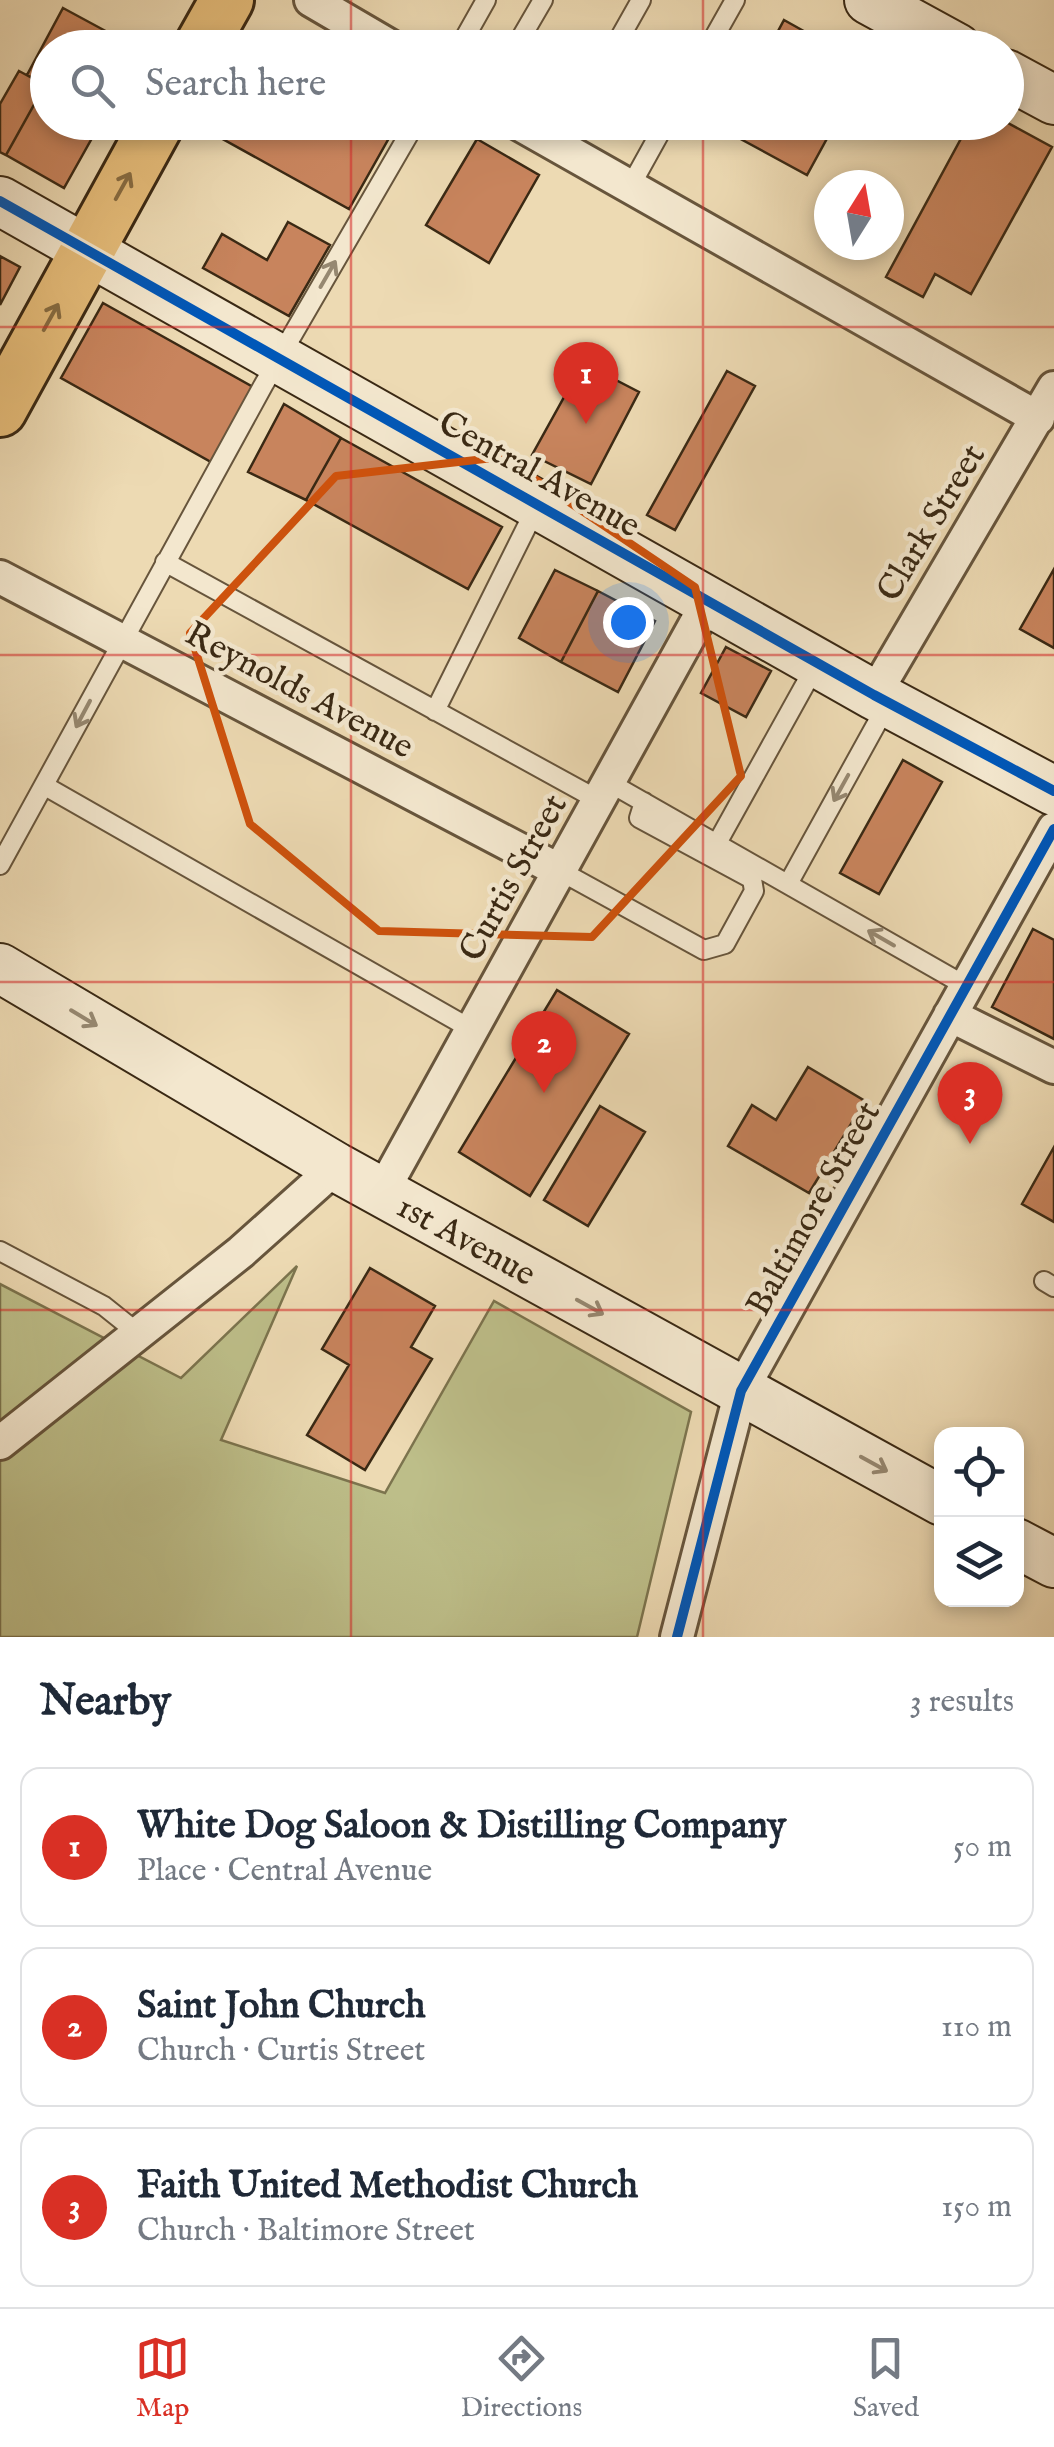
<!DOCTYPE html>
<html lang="en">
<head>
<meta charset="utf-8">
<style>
	:root { --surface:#fff; --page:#f6f6f7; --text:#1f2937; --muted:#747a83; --line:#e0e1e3; --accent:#d93025 }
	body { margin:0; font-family:"IM FELL English",serif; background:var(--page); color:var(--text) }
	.controls { position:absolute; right:30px; bottom:30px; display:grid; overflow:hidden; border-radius:20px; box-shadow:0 5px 15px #0003 }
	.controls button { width:90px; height:90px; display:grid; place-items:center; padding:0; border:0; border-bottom:2px solid var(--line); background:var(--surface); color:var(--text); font:50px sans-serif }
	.compass { position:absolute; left:814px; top:170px; width:90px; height:90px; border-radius:50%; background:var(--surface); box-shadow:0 5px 15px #0003; rotate:11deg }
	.you { position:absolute; left:628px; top:622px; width:35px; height:35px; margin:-25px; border:8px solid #fff; border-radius:50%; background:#1a73e8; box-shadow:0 0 0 15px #1a73e833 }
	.badge { display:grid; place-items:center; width:65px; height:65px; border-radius:50%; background:var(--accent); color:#fff; font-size:32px; font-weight:700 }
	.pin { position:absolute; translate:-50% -82px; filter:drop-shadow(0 2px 5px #0008) }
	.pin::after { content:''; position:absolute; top:52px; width:35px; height:30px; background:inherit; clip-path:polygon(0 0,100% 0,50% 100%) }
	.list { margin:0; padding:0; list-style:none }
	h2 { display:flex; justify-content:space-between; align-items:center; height:130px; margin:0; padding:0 40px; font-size:42px }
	h2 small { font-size:32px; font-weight:400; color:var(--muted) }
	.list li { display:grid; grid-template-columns:65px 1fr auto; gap:30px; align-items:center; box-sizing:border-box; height:160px; margin:0 20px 20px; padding:0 20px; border:2px solid var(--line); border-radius:20px }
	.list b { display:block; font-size:38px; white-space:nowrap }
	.list p { margin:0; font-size:32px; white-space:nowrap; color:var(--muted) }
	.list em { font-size:32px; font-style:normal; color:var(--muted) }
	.icon { flex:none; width:55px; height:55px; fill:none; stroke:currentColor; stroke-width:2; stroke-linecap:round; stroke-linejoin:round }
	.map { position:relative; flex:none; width:1054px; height:1637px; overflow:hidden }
	.search { position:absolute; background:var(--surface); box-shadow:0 5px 15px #0003; left:30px; right:30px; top:30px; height:110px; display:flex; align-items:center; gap:25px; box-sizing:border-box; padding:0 35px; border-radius:55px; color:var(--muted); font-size:38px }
	.sheet { height:670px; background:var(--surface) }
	nav { display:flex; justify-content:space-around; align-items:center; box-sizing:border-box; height:140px; border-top:2px solid var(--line); background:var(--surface); font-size:28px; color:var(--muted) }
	nav a { display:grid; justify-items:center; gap:5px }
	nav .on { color:var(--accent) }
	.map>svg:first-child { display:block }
	.green { fill:#bdbe89; stroke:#7c744e; stroke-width:2.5 }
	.building { fill:#c8845d; stroke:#3a2914; stroke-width:2.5 }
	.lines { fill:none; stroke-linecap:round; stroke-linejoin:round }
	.lane-casing { stroke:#67553c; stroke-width:22 }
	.street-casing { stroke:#67553c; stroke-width:38 }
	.secondary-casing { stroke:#3a2914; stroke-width:52 }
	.primary-casing { stroke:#3a2914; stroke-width:58 }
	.lane { stroke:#f3e7ce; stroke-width:18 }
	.street { stroke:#f3e7ce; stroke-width:32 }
	.secondary { stroke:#f3e7ce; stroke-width:48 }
	.primary { stroke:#e6bd7a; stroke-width:52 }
	.cycleway-casing { stroke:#f3e7ce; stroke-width:16 }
	.cycleway { stroke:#0057b8; stroke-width:10 }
	.oneway { stroke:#876c42 }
	.oneway2 { stroke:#968871 }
	.marked { fill:none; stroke:#ce520d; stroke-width:8; stroke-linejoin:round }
	.grid { fill:none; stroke:#d62828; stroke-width:2.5; stroke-opacity:0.55 }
	.labels { text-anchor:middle; stroke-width:9; stroke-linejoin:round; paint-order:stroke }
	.street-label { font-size:35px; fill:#3a2914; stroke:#f3e7ce }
</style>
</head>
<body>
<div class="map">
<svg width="1054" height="1637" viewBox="0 0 1054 1637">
	<rect width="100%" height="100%" fill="#eddab3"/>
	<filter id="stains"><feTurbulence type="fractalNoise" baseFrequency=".002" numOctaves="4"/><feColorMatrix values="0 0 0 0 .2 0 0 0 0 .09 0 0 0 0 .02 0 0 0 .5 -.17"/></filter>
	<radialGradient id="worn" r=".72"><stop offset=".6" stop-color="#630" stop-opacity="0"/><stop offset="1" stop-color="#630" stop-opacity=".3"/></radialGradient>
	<!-- green -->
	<path class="green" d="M297,1266L221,1440L385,1493L494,1301L691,1412L637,1637H0V1284L181,1378Z"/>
	<!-- building -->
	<path class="building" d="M63,8L137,48H48V86L27,75Z
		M784,20L834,48H769Z
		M254,33L280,48H245Z
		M19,71L45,85L6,155L0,152V104Z
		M45,85L48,122H101L64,188L6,155Z
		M204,122H398L349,209L201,127Z
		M728,122H836L807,175L724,130Z
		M970,122H1006L1052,147L971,294L935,274L923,297L886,277Z
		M477,139L539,175L489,263L426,225Z
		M288,222L330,245L289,316L203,268L222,234L267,260Z
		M0,256L20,267L0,305Z
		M103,303L253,387L211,462L61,378Z
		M583,363L639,392L591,484L532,455Z
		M727,371L755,386L675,530L647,515Z
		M284,404L341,438L306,500L248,472Z
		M341,438L502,527L468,589L306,500Z
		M1054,569V648L1020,629Z
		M555,570L598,591L561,662L519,638Z
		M598,591L655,621L618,692L561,662Z
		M726,647L771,671L746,717L701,693Z
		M903,760L942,782L879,894L840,873Z
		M1033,929L1054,940V1039L992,1007Z
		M557,990L629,1034L530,1196L459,1152Z
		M808,1067L865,1101L809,1193L728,1146L752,1105L776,1120Z
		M600,1106L645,1132L588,1226L544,1200Z
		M1054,1147V1222L1022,1204Z
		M370,1268L435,1306L411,1347L432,1359L365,1470L307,1435L349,1365L322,1349Z"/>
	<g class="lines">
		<!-- lane casing -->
		<g class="lane-casing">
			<path id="lane" d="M459,48L486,0
				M515,48L543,0
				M614,48L641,0
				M708,48L735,0
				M557,146L570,122
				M630,187L666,122
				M165,562L600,801
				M435,711L536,508
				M610,783L966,986
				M45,786L471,1029
				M711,854L817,663
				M0,865L264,384L416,122
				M562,872L704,950L725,944L754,891L752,879L639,818L644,802
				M788,884L888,703
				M0,1251L104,1306L139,1334
				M1044,1281L1054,1287"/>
		</g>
		<!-- street casing -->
		<g class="street-casing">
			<path id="street" d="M311,0L393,48
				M516,122L1038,418
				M0,577L562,872
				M874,695L1054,388
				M950,1015L1054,1067
				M382,1192L709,600
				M0,1443L241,1252L336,1167
				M677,1637L741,1391L1054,829"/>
		</g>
		<!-- secondary casing -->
		<g class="secondary-casing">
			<g id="secondary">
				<path d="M869,0L957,48"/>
				<path d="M1006,74L1054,100"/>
				<path d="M0,201L874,695L1054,791"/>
				<path id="s1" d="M0,968L336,1167L942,1501"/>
				<path d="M1016,1543L1054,1563"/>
			</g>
		</g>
		<!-- primary casing -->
		<g class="primary-casing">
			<path id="primary" d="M200,48L227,0
				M0,410L158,122"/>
		</g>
		<!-- lane -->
		<use href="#lane" class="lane"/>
		<!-- street -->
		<use href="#street" class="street"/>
		<!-- secondary -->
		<use href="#secondary" class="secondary"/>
		<!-- primary -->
		<use href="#primary" class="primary"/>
		<!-- cycleway casing -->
		<g class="cycleway-casing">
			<path id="cycleway" d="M0,201L874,695L1054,791
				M677,1637L741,1391L1054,829"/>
		</g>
		<!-- cycleway -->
		<use href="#cycleway" class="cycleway"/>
	</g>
	<!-- one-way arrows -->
	<defs><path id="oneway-shaft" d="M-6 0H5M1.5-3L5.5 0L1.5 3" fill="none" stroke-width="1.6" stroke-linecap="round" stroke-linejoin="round" transform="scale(2.5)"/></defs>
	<g class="oneway">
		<use href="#oneway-shaft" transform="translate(123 186) rotate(-61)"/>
		<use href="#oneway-shaft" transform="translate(51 317) rotate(-61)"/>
	</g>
	<g class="oneway2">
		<use href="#oneway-shaft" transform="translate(328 274) rotate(-60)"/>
		<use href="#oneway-shaft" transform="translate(83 714) rotate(118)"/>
		<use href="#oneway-shaft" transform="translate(841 788) rotate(119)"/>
		<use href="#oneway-shaft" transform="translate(881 938) rotate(-150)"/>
		<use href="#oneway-shaft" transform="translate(84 1018) rotate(31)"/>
		<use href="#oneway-shaft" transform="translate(590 1307) rotate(29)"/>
		<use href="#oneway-shaft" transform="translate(874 1464) rotate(29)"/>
	</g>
	<!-- marked area -->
	<path class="marked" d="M502,457L695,587L741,776L592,937L379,931L250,824L190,633L336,476Z"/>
	<!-- grid -->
	<path class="grid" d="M351,0V48M703,0V48M351,122V1637M703,122V1637M0,327H1054M0,655H1054M0,982H1054M0,1310H1054"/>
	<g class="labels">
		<!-- street labels -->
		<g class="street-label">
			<text transform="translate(540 473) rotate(29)" y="12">Central Avenue</text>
			<text transform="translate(930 522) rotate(-59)" y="12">Clark Street</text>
			<text transform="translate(300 689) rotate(28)" y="12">Reynolds Avenue</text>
			<text transform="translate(512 877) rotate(-61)" y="12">Curtis Street</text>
			<text transform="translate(812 1208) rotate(-61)" y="12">Baltimore Street</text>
			<text dy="12" stroke="none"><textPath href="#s1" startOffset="540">1st Avenue</textPath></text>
		</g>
	</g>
	<rect width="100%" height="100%" filter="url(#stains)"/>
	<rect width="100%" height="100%" fill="url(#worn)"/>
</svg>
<div class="controls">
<button><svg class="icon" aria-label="locate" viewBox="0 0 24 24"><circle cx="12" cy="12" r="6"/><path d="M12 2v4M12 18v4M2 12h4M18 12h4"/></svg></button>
<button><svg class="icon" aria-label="layers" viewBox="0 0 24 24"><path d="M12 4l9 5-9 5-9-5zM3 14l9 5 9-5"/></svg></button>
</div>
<svg class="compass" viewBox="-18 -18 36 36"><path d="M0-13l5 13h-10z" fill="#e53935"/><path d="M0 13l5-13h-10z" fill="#747a83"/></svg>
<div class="you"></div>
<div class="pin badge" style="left:586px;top:424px">1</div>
<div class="pin badge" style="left:544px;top:1093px">2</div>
<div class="pin badge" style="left:970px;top:1144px">3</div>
<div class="search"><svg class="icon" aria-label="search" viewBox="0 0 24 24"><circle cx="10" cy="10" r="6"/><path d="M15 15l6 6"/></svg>Search here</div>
</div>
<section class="sheet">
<h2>Nearby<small>3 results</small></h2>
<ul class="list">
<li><span class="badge">1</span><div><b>White Dog Saloon &amp; Distilling Company</b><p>Place · Central Avenue</p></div><em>50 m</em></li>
<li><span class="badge">2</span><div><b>Saint John Church</b><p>Church · Curtis Street</p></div><em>110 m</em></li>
<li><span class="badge">3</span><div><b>Faith United Methodist Church</b><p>Church · Baltimore Street</p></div><em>150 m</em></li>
</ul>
</section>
<nav>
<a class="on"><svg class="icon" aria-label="map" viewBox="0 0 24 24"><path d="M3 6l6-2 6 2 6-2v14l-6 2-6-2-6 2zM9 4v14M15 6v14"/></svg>Map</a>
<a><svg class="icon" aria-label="directions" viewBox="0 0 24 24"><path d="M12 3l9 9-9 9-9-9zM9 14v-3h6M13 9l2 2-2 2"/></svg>Directions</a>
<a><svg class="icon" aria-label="saved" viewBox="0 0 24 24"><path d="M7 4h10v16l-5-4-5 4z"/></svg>Saved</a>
</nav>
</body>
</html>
